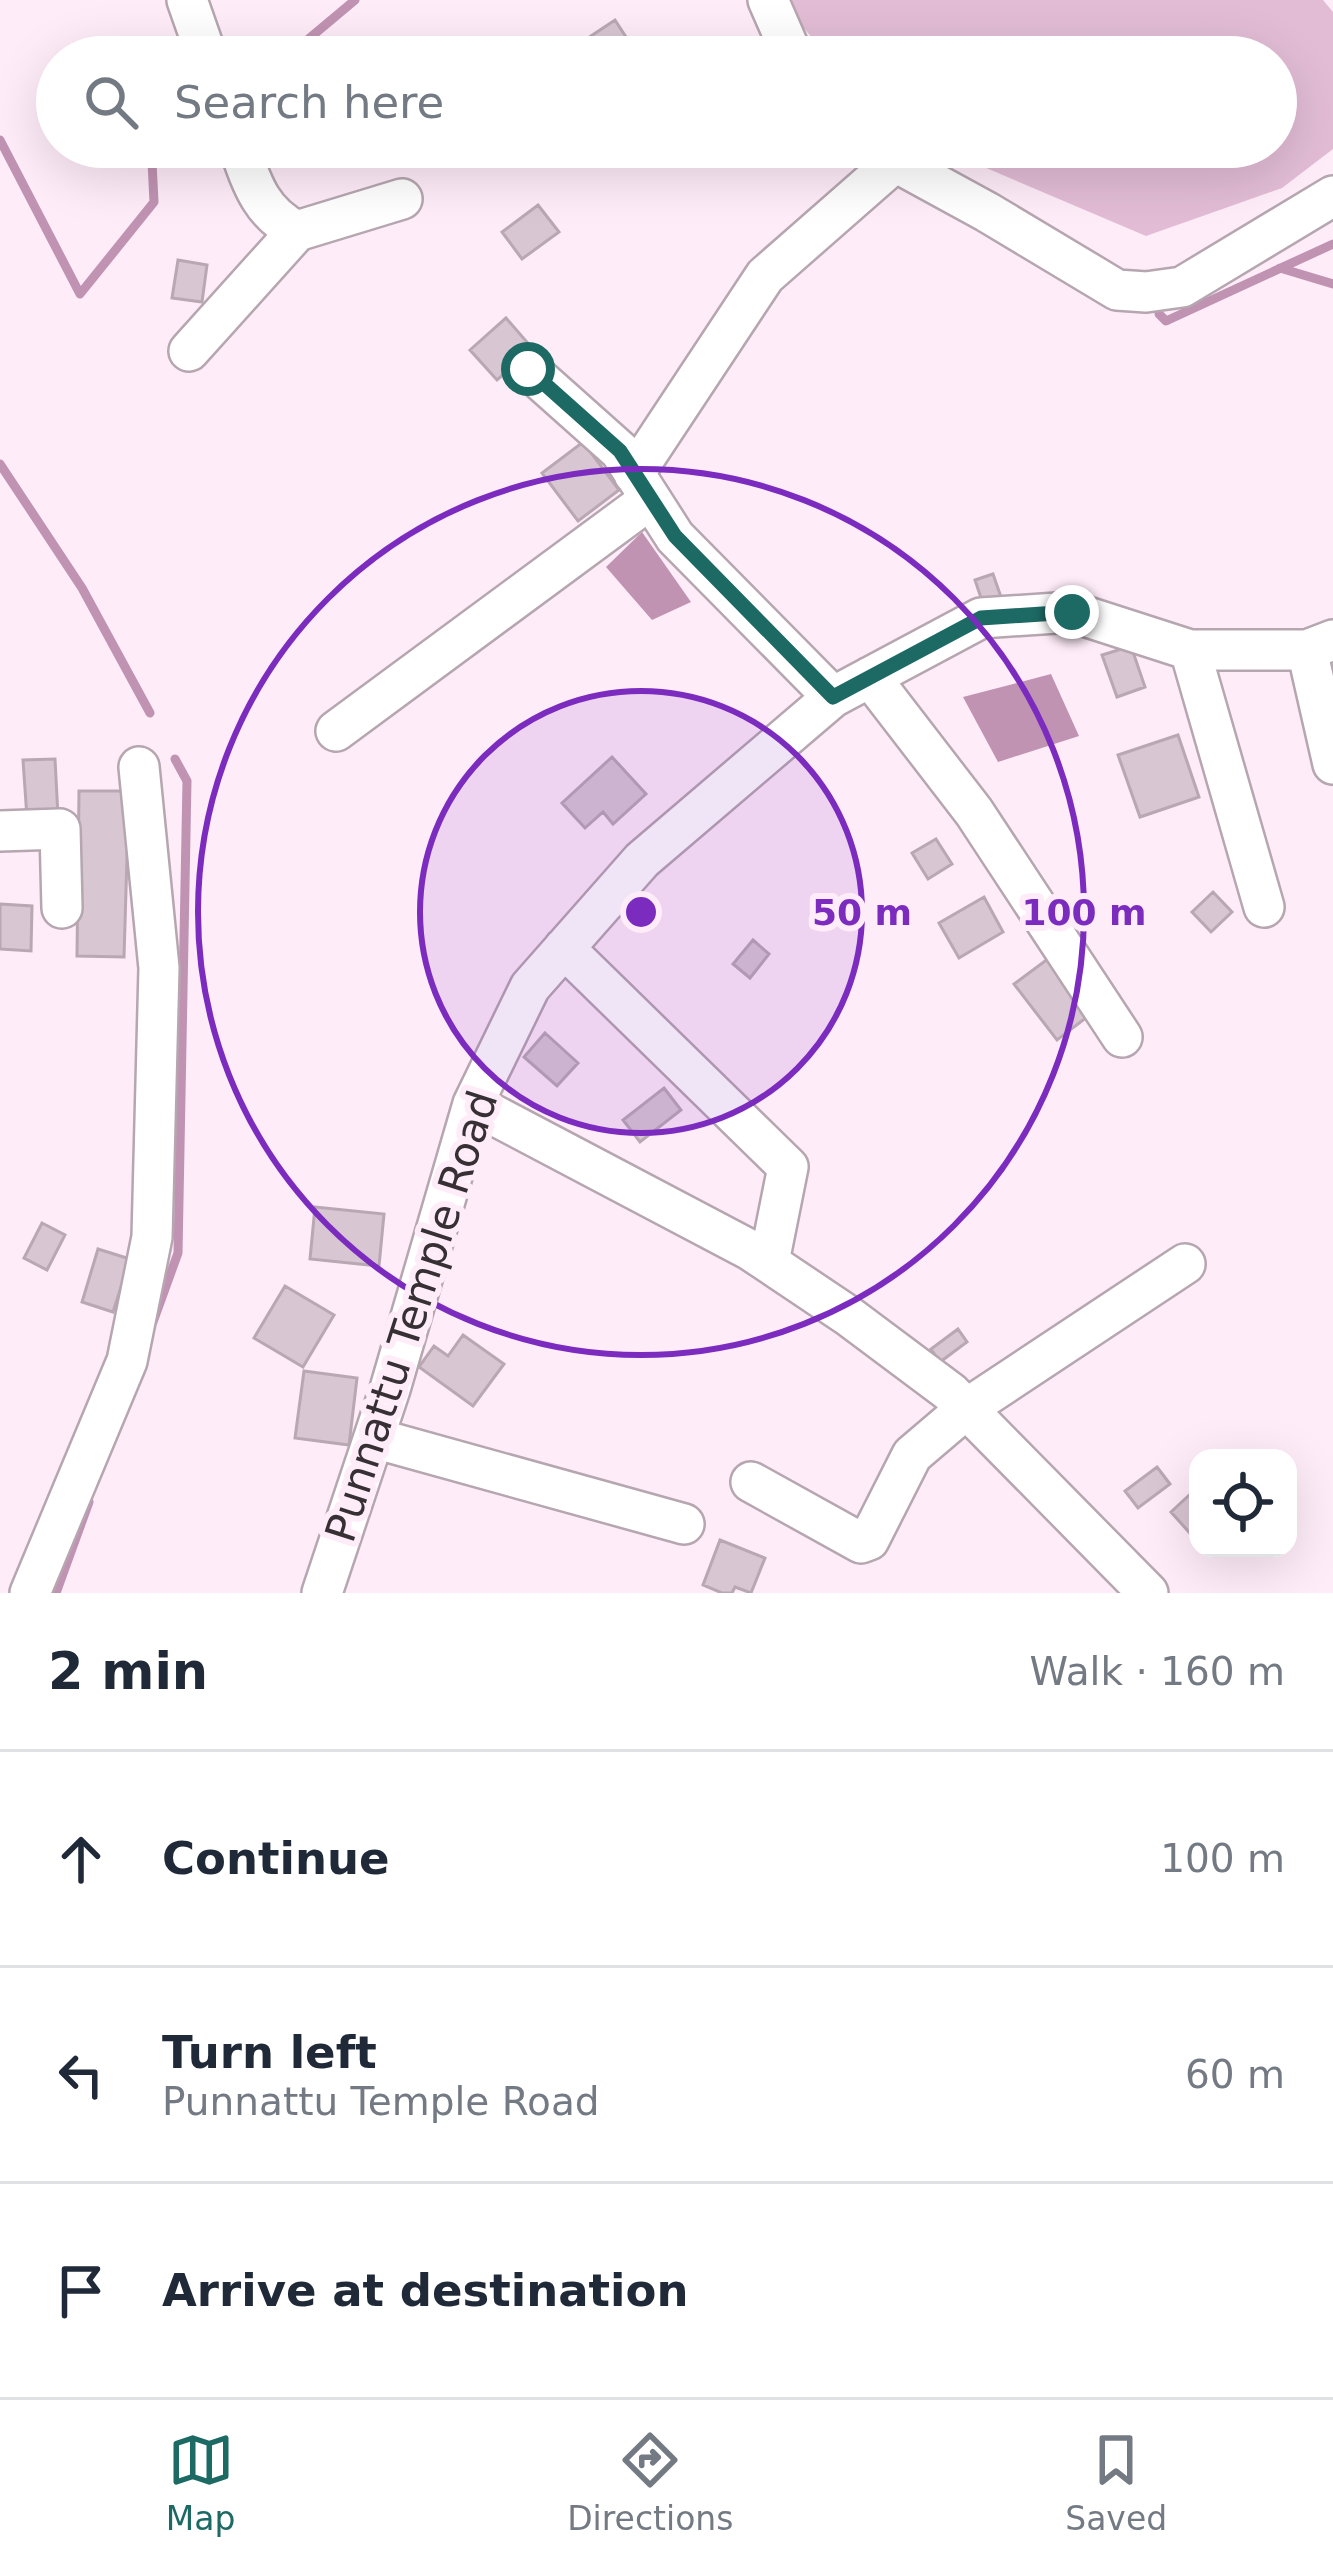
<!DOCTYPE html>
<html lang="en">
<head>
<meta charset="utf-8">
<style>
	:root { --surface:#fff; --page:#f2f2f3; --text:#1f2937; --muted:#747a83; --line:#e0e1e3; --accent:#1d6964 }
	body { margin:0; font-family:"DejaVu Sans",sans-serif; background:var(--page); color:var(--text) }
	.controls { position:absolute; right:36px; bottom:36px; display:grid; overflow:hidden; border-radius:24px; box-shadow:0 12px 48px #0002 }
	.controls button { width:108px; height:108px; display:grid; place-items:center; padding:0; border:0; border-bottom:3px solid var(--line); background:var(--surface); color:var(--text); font:60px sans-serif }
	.stop { position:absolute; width:36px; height:36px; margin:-27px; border:9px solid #1d6964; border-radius:50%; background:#fff }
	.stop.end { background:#1d6964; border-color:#fff; box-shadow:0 3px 12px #0008 }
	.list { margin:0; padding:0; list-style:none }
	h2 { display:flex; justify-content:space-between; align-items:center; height:156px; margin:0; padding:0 48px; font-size:51px }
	h2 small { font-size:39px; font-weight:400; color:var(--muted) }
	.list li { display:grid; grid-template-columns:78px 1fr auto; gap:36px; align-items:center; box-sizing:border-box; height:216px; padding:0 48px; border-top:3px solid var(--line) }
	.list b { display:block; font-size:45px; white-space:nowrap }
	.list p { margin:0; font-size:39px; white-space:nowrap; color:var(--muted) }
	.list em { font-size:39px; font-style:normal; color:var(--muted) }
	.icon { flex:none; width:66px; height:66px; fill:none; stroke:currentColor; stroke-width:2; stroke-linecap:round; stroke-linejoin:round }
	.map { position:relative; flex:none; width:1333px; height:1593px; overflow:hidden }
	.search { position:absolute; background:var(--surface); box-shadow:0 12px 48px #0002; left:36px; right:36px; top:36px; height:132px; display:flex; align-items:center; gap:30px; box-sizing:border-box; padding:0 42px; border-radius:66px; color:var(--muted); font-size:45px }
	.sheet { height:804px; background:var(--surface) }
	nav { display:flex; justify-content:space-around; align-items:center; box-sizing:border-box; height:168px; border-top:3px solid var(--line); background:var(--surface); font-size:33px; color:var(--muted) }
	nav a { display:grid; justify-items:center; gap:6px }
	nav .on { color:var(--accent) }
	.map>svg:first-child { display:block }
	.green { fill:#e2bcd5 }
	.water { fill:#c093b2 }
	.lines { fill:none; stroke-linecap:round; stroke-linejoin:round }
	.stream { stroke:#c093b2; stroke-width:9 }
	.building { fill:#d8c6d2; stroke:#b9a8b3; stroke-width:3 }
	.minor-casing { stroke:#b6a6b0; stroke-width:44 }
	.minor { stroke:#fff; stroke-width:39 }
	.route { stroke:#1d6964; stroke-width:15 }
	.ring { fill:none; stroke:#7b2cbf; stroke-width:6 }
	.labels { text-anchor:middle; stroke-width:12; stroke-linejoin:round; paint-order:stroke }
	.street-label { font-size:42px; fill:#363034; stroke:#feecf8 }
	.centre { fill:#7b2cbf; stroke:#feecf8; stroke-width:6 }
	.ring-label { font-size:36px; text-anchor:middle; font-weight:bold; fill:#7b2cbf; stroke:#feecf8; stroke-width:12; stroke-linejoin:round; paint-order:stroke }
</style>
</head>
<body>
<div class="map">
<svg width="1333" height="1593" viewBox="0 0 1333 1593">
	<rect width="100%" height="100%" fill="#feecf8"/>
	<!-- green -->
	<path class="green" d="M779,0H1323L1333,12V149L1282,188L1146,236L937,147H1276V57H829Z"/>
	<!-- water -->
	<path class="water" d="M642,532L691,602L652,620L606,567Z
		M1051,674L1079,736L998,762L963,697Z"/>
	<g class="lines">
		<!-- stream -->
		<path class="stream" d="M287,57L355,0
			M0,140L80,294L154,202L152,162L167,147
			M1280,268L1333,284
			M1159,314L1166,321L1333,244
			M0,464L82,588L150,713
			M153,1322L178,1253L187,781L175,759
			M56,1593L89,1502"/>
	</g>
	<!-- building -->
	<path class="building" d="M615,20L635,51L627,57H596L585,40Z
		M538,205L559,232L522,259L502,232Z
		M178,260L207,265L202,302L172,298Z
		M506,318L533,349L497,380L470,350Z
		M583,442L619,490L578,521L542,473Z
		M993,574L1002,600L984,607L975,580Z
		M1131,646L1145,687L1117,697L1102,655Z
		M1178,735L1199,797L1140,817L1118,755Z
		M612,757L646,794L613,824L603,812L585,828L562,803Z
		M55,759L58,816L27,818L23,760Z
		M79,791H129L124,957L77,956Z
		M936,839L952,864L928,879L912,853Z
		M1213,892L1232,912L1211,932L1192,912Z
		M984,897L1003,932L959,958L939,923Z
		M0,904L32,906L31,951L0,949Z
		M753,940L769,954L750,978L733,964Z
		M1049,958L1091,1014L1057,1040L1014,984Z
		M545,1033L578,1063L557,1086L524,1057Z
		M664,1088L681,1110L640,1142L623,1120Z
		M315,1207L384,1214L379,1266L310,1259Z
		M42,1223L65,1235L47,1270L24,1258Z
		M98,1249L130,1259L113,1312L82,1302Z
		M285,1286L334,1315L303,1367L254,1338Z
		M958,1329L967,1342L940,1362L931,1349Z
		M463,1335L504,1364L473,1406L419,1367L434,1346L448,1356Z
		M304,1371L357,1378L349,1445L295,1438Z
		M1157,1467L1170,1484L1138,1508L1125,1491Z
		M1198,1487V1538L1196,1540L1171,1512Z
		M720,1540L765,1558L751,1593L735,1587L732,1593H722L703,1585Z"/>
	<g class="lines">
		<!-- minor casing -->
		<g class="minor-casing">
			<path id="minor" d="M187,0L207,57
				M768,0L793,57
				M239,147C252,184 261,213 297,231L402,199
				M868,147L987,212L1117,290L1146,292L1182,287L1333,196
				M189,351L297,231
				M528,369L620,451L675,537L833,697
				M634,474L765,276L895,162
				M1190,650L1264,907
				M1307,650L1333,764
				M870,677L974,812L1122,1037
				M336,731L649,500
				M0,831L60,829L62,908
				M564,948L788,1167L769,1262
				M473,1104L750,1250L847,1315L950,1392L1148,1593
				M374,1438L684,1524
				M751,1482L861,1543L869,1540L912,1455L966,1409L1185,1264
				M30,1593L127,1361L152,1237L159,968L139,767
				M322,1593L390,1389L473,1104L530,987L642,860L833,697L981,618L1072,612L1190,650H1307L1333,640"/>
		</g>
		<!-- minor -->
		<use href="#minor" class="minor"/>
	</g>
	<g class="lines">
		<!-- route -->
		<path class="route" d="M528,369L620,451L675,536L833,697L981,618L1072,612"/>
	</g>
	<!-- distance rings -->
	<circle cx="641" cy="912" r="221" fill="#7b2cbf" fill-opacity=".12"/>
	<g class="ring">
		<circle cx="641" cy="912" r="221"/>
		<circle cx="641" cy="912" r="443"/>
	</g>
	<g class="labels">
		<!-- street labels -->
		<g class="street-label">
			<text transform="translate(411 1316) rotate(-72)" y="15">Punnattu Temple Road</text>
		</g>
	</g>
	<circle cx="641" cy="912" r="18" class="centre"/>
	<g class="ring-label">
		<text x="862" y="925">50 m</text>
		<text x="1084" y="925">100 m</text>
	</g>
</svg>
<div class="controls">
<button><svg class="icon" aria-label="locate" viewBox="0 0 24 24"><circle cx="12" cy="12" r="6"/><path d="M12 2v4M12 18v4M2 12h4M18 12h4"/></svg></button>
</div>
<div class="stop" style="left:528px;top:369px"></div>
<div class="stop end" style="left:1072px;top:612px"></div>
<div class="search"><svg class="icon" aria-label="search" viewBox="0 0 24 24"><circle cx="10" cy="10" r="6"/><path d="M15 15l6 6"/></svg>Search here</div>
</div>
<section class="sheet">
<h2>2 min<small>Walk · 160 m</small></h2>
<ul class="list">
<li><svg class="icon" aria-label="ahead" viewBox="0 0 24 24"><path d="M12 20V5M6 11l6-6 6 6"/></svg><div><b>Continue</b></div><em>100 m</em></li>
<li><svg class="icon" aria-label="left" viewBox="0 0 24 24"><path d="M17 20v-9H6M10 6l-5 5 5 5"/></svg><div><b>Turn left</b><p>Punnattu Temple Road</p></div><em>60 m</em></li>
<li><svg class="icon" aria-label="arrive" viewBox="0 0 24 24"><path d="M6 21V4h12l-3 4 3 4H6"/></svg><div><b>Arrive at destination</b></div></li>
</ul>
</section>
<nav>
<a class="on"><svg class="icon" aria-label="map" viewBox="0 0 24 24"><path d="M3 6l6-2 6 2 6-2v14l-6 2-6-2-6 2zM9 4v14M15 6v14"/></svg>Map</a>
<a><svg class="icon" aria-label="directions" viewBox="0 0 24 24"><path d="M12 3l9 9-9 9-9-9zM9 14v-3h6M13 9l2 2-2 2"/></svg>Directions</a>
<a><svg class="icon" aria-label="saved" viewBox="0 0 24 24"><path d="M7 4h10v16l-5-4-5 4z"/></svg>Saved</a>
</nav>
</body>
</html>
